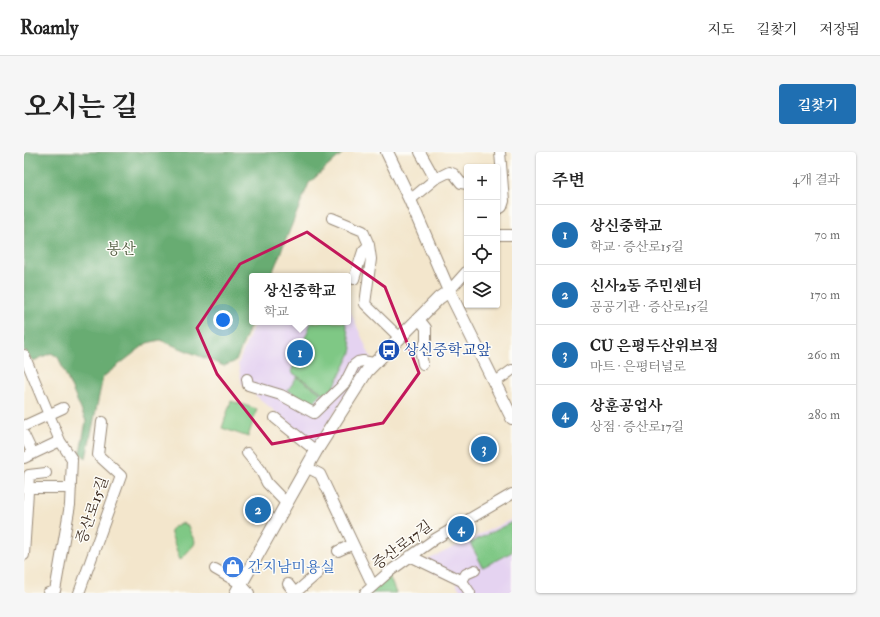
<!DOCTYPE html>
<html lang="ko">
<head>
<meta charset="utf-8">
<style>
	:root { --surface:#fff; --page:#f6f6f6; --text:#222; --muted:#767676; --line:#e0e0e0; --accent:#1f6fb2 }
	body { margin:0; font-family:"IM FELL Double Pica","Noto Serif KR",serif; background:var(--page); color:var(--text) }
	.controls { position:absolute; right:12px; top:12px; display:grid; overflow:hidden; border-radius:4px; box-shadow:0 1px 3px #0004 }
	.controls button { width:36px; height:36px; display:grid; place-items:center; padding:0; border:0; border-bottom:1px solid var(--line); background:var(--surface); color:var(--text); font:20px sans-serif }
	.you { position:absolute; left:199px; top:168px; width:14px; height:14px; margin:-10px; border:3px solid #fff; border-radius:50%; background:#1a73e8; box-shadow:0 0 0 6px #1a73e833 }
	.badge { display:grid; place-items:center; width:26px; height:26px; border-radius:50%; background:var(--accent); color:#fff; font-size:13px; font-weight:700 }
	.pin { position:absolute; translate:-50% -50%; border:2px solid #fff; box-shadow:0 1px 4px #0006 }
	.popup { position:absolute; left:225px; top:121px; width:102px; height:52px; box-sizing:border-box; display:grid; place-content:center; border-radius:4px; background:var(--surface); filter:drop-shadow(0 1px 3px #0005); font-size:13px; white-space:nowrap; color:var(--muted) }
	.popup b { font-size:15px; color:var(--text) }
	.popup::after { content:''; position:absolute; left:50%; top:100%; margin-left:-8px; border:8px solid transparent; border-top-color:var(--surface) }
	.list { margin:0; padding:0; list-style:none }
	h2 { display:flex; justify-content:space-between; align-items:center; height:52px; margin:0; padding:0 16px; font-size:17px }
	h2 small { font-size:13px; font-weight:400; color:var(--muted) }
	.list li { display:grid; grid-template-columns:26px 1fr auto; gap:12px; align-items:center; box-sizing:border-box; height:60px; padding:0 16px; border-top:1px solid var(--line) }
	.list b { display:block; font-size:15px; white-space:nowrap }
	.list p { margin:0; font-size:13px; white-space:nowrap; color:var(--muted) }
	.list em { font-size:13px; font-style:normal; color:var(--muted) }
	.icon { flex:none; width:22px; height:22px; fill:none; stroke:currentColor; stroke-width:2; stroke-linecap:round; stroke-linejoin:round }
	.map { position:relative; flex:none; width:488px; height:441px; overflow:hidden; border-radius:4px }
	header { display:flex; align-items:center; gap:24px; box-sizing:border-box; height:56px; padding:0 20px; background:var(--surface); border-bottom:1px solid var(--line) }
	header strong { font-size:19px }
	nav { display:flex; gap:22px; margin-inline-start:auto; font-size:14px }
	.intro { display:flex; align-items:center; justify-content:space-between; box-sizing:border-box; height:96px; padding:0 24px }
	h1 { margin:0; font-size:28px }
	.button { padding:10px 18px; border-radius:4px; background:var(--accent); color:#fff; font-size:14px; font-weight:700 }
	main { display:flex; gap:24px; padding:0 24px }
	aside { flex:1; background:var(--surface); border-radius:4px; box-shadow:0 1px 3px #0004 }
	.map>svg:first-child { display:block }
	.built { fill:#e5d3f1 }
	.green { fill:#7fc885; stroke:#5d7952 }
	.forest { fill:#67ac72; stroke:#516b48 }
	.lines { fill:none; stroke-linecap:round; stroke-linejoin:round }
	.minor-casing { stroke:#978875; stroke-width:12 }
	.major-casing { stroke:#978875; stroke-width:14 }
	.minor { stroke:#fff; stroke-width:10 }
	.major { stroke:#fff; stroke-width:12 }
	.marked { fill:none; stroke:#c2185b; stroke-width:3; stroke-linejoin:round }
	.labels { text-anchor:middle; stroke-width:3; stroke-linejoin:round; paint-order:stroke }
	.park-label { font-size:15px; fill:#4f593d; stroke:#fdfcf7 }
	.transit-label { font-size:15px; fill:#164399; stroke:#fdfcf7; text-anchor:start }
	.street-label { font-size:15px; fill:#3b2a1e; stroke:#fdfcf7 }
	.shop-label { font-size:15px; fill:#366cbe; stroke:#fdfcf7; text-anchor:start }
</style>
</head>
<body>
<header>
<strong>Roamly</strong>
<nav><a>지도</a><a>길찾기</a><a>저장됨</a></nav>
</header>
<div class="intro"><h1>오시는 길</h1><a class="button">길찾기</a></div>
<main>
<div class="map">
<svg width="488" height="441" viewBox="0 0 488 441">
	<rect width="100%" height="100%" fill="#fdfcf7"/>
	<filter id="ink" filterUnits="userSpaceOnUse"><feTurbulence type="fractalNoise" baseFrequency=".025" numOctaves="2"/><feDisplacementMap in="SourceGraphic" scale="8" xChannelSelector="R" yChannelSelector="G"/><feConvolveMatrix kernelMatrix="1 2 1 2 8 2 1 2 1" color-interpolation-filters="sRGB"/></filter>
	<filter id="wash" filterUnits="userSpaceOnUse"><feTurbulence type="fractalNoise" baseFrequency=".012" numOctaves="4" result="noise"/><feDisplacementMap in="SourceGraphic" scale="16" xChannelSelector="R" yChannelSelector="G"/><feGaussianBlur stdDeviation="0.9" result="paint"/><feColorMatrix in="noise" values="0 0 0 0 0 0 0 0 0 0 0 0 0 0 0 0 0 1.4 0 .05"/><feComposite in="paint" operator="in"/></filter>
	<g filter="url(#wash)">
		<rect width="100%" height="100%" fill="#f3e6cc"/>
		<!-- built -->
		<path class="built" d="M324,154L347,206L290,292L218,232L214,212L231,170H324Z
			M488,367V441H438L431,430L393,413Z"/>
		<!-- green -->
		<path class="green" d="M293,170H321L328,196L327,201L310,235L301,242L267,220L287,171Z
			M273,225L297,241L288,254L264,238Z
			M207,249L233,257L224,285L198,276Z
			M488,370V400L459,415L446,391Z
			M157,371L163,373L171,390L170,393L156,408L146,379L147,377Z
			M365,424L372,441H346Z"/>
		<!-- forest -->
		<path class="forest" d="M0,0H320L285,31L247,124H228V170L212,209L200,214L136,188L123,191L79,225L62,306L56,301L62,269L34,205L27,201L9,209L0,198V11L1,2Z"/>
	</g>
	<g filter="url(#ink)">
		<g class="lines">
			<!-- minor casing -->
			<g class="minor-casing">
				<path id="minor" d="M411,27L425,20L430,22L437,31L443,32
					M386,48L411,27L396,0
					M473,58L478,55L480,49L476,0
					M308,66L339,79L345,93L347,107L341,152L375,185
					M473,84L474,83H488
					M330,127L339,99L345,93
					M425,139L443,119
					M394,166L402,176V189L397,202L399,212
					M0,203L36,289L48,307L46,353L31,439L24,441
					M223,227L224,233L257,243L290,261L321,231L330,213L334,210L339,209L349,211
					M470,231L488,218
					M251,266L292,299
					M0,274L39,256
					M0,283L9,302
					M223,301L236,317L243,331L262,351
					M0,306L36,289
					M284,316L296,322L349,434
					M5,336H47
					M314,399L325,394L328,391
					M0,403L5,323L22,321
					M386,404L438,429L446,441
					M191,417L217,432L225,441
					M438,429L442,422L451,418
					M264,432L271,441
					M55,441L97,324L74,303L78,270
					M271,441L294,421
					M341,441L366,419L411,387L488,342"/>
			</g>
			<!-- major casing -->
			<g class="major-casing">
				<path id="major" d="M363,0L386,48L425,139L488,266
					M212,441L292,299L343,219L415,146L425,139"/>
			</g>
			<!-- minor -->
			<use href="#minor" class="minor"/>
			<!-- major -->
			<use href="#major" class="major"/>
		</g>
	</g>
	<!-- marked area -->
	<path class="marked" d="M283,80L361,135L395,221L359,271L248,292L193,222L173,176L216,112Z"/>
	<!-- icons -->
	<defs>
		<g id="bus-disc" transform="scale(1.15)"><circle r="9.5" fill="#1a4fb4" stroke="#fdfcf7"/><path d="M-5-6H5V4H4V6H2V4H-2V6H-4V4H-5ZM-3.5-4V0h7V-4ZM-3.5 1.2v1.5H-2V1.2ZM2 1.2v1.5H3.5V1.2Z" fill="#fff"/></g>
		<g id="shop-disc" transform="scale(1.15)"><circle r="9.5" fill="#3f7fe0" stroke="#fdfcf7"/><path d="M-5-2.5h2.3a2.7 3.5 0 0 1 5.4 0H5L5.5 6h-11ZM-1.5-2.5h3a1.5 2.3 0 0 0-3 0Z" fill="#fff"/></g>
	</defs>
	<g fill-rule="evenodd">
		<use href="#bus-disc" x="365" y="198"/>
		<use href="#shop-disc" x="209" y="415"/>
	</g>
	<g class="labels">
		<!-- park labels -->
		<g class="park-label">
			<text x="97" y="102">봉산</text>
		</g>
		<!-- transit labels -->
		<g class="transit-label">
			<text x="380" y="203">상신중학교앞</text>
		</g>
		<!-- street labels -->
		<g class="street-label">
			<text transform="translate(68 358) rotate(-71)" y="5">증산로15길</text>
			<text transform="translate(378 393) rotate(-37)" y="5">증산로17길</text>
		</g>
		<!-- shop labels -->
		<g class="shop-label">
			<text x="224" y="420">간지남미용실</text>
		</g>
	</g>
</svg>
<div class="controls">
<button>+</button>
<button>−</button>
<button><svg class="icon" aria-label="locate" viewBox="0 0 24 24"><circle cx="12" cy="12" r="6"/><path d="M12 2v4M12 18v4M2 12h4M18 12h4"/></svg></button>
<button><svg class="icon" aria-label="layers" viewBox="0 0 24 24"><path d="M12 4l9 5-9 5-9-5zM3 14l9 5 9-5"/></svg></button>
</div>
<div class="you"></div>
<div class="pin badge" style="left:276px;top:201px">1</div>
<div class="popup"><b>상신중학교</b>학교</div>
<div class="pin badge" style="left:234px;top:358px">2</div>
<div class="pin badge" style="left:460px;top:297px">3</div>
<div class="pin badge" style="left:437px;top:377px">4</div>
</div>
<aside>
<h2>주변<small>4개 결과</small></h2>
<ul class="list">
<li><span class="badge">1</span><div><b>상신중학교</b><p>학교 · 증산로15길</p></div><em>70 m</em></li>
<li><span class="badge">2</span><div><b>신사2동 주민센터</b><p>공공기관 · 증산로15길</p></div><em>170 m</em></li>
<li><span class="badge">3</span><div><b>CU 은평두산위브점</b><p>마트 · 은평터널로</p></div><em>260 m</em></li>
<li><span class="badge">4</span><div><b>상훈공업사</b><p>상점 · 증산로17길</p></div><em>280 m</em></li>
</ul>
</aside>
</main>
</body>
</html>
